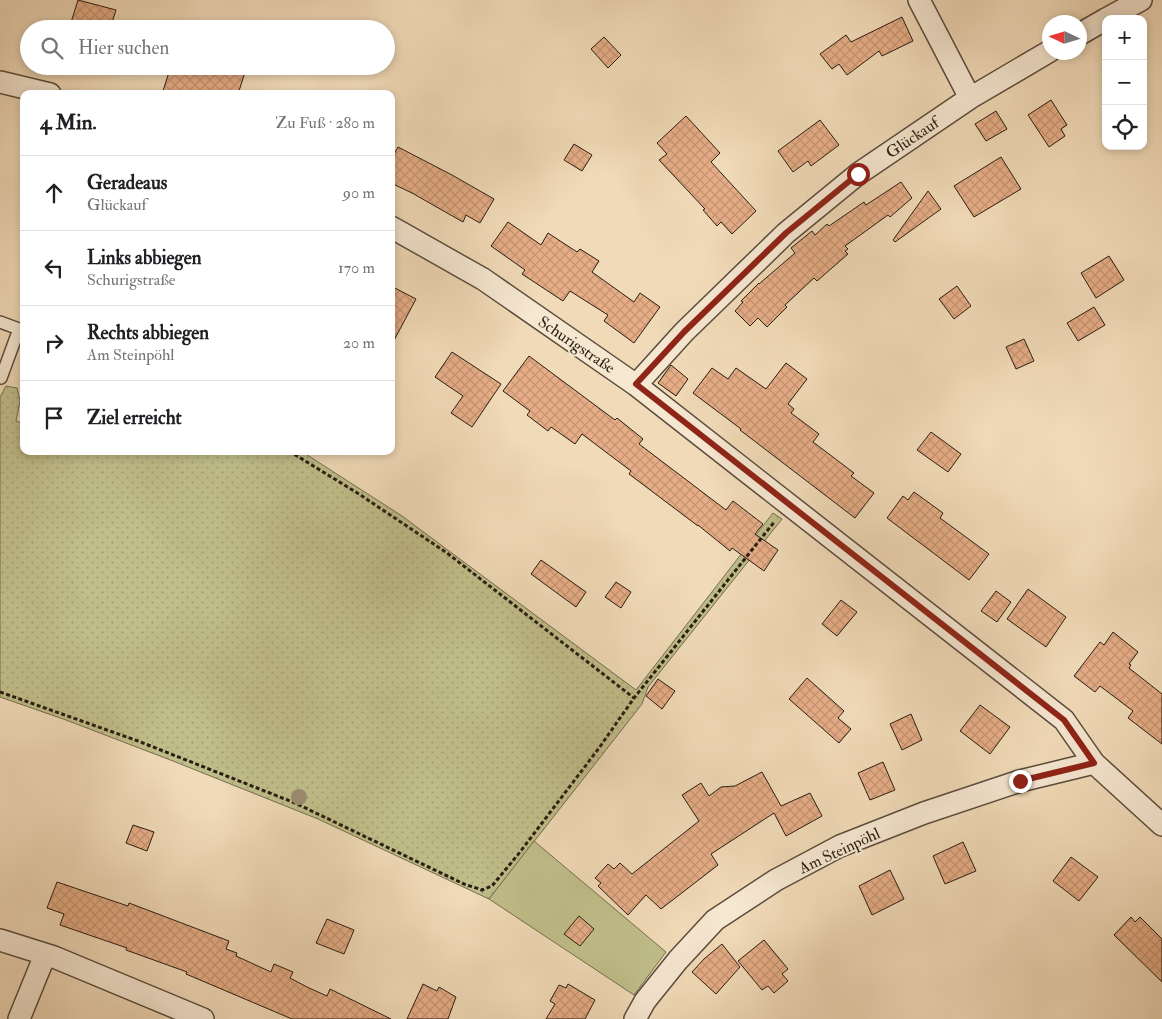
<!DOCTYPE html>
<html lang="de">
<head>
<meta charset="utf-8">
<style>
	:root { --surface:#fff; --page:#f6f6f6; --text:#202124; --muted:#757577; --line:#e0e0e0 }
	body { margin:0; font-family:"IM FELL Double Pica",serif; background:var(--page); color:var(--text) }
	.controls { position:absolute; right:15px; top:15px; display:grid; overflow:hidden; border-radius:10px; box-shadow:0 2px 8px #0003 }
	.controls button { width:45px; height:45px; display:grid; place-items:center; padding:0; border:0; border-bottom:1px solid var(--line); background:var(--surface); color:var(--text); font:25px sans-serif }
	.compass { position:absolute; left:1042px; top:15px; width:45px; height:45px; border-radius:50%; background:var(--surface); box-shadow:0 2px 8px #0003; rotate:274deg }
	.stop { position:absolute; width:15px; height:15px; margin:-11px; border:4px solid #8f2418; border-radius:50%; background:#fff }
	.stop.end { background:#8f2418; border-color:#fff; box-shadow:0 1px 5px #0008 }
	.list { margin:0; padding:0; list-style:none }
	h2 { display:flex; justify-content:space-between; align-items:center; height:65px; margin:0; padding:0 20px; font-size:21px }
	h2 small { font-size:16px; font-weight:400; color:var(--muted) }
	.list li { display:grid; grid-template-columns:32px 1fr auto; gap:15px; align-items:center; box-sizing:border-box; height:75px; padding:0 20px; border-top:1px solid var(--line) }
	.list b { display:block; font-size:19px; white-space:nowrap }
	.list p { margin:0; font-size:16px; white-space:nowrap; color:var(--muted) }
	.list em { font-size:16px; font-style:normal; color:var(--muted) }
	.icon { flex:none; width:28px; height:28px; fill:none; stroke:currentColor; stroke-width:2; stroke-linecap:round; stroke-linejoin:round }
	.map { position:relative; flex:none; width:1162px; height:1019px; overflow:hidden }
	.search { position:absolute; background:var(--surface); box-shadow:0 2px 8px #0003; left:20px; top:20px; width:375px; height:55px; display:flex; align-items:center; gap:12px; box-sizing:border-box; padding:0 18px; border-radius:28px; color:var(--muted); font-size:19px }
	.panel { position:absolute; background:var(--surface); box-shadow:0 2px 8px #0003; left:20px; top:90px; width:375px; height:365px; border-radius:10px }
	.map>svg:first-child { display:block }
	.grass { fill:url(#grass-dots); stroke:#746e4e }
	.garden { fill:#c0be8a; stroke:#746e4e }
	.building { fill:url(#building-cross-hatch); stroke:#281d12 }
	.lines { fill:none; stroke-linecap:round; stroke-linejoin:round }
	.lane-casing { stroke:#5a4c3c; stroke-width:14 }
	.street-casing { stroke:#5a4c3c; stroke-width:24 }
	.path { stroke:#281d12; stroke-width:3; stroke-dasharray:4 2.5; stroke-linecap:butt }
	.lane { stroke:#f6e7d1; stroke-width:11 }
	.street { stroke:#f6e7d1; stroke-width:21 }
	.tree { fill:#9c8c70 }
	.route { stroke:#8f2418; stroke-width:6 }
	.labels { text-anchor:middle; stroke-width:4; stroke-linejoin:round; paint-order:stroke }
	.street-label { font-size:16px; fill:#281d12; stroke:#f6e7d1 }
</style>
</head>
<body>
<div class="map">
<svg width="1162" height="1019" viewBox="0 0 1162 1019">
	<defs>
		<pattern id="grass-dots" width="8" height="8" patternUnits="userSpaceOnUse" patternTransform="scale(1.25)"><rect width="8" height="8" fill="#c0be8a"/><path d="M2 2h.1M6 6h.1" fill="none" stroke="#a5a376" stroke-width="1.8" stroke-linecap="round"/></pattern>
		<pattern id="building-cross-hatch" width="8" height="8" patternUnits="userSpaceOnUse" patternTransform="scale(1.25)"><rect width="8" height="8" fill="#e6ad86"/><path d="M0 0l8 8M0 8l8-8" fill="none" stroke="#c59473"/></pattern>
	</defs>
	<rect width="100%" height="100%" fill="#f1dab8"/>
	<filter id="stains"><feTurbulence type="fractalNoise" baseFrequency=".004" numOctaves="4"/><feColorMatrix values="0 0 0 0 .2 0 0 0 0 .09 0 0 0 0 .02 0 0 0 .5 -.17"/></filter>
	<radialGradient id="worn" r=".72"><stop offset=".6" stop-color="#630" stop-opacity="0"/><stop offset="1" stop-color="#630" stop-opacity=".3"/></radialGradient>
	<!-- grass -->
	<path class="grass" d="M6,386L17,388L20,401L16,421L24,424V451H301L402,516L636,690L773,513L782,519L648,687L642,704L489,899L318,819L173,761L66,720L0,697V397Z"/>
	<!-- garden -->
	<path class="garden" d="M534,841L666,952L634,995L489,899Z"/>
	<!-- building -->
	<path class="building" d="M78,0L116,10L110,29H69Z
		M902,17L913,41L882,56L879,51L847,75L839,64L832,69L820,54L846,35L851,42Z
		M604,37L621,55L608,68L591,49Z
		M171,66H247L238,94H162Z
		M1051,100L1067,125L1061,129L1065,136L1049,147L1028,115Z
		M996,111L1007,129L986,141L975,124Z
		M686,116L720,153L711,162L756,211L732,234L721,222L717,226L703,210L705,209L659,160L667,154L657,143Z
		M820,120L839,145L811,166L808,161L793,172L778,151Z
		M574,144L592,155L582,171L564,160Z
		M398,147L452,175L494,199L480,223L466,215L463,222L412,193L391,183V160Z
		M1001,157L1021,189L974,217L954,186Z
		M901,182L912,198L890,217L888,215L845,246L848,249L845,251L848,254L817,281L814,278L785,305L787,307L767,327L758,318L750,326L735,311L743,302L741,301L759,283V284L795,253L791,248L812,231L815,235L827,224L829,226L864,202L866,205Z
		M928,191L941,209L895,242L893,240Z
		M508,222L541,245L548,233L577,252L580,249L599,261L592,272L634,302L640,293L660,307L634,343L604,321L608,315L570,291L563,301L522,274L525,270L491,246Z
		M1109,256L1124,280L1096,298L1081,273Z
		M391,286L416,299L391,346Z
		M957,286L971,306L954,319L939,299Z
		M1094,307L1105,325L1078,341L1067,323Z
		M1024,339L1034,361L1016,369L1006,347Z
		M452,352L501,384L472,427L451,413L463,396L435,377Z
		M529,356L615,420L617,418L643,439L639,444L726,510L733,501L763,524L755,534L778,550L764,571L732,548L730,551L698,525V526L629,474L631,471L582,434L575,444L551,427L548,431L527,415L530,411L503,391Z
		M786,363L807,379L788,404L794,409L791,413L819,434L813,442L854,473L851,476L874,493L855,518L740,430L741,429L693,393L712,368L728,379L736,368L766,389Z
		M671,365L688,379L676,396L658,383Z
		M931,432L961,454L948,472L917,450Z
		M914,492L943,513L940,518L989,554L969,580L887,518L903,496L908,500Z
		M541,560L586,592L576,607L531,574Z
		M616,582L631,592L621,608L605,597Z
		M1028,589L1066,617L1046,647L1007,619Z
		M996,591L1011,602L997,622L981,611Z
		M841,600L857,612L837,636L822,624Z
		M1113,632L1138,652L1129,664L1131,665L1129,668L1162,694V744L1128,718L1133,711L1100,686L1095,692L1074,676L1100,642L1104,645Z
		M807,678L844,711L838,718L851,729L839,743L789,699Z
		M658,679L675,691L662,709L646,696Z
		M980,705L1010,727L990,754L960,731Z
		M911,714L922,740L902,750L890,724Z
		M883,762L895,790L870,800L858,773Z
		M762,772L781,806L810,793L822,816L786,836L774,813L711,854L718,865L661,909L646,895L628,915L598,886L601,883L595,878L608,864L614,869L620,863L632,874L699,821L682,795L701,783L709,796L721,787L735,786Z
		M133,825L154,832L147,851L126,843Z
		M963,842L976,871L945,884L933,856Z
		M1071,857L1098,877L1079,901L1053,881Z
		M890,870L904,899L872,915L859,886Z
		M57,882L128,906L129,903L229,941L226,949L237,953L236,956L271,972L274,964L293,972L290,978L309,988L327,996L330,989L391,1019H292L186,974L187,972L126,950L127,948L60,925L64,914L47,908Z
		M579,916L594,929L580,946L564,934Z
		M1131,917L1135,922L1140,917L1162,939V982L1114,935Z
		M327,919L354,930L344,954L316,943Z
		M764,940L788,969L782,974L788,981L774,993L768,986L762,990L738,961Z
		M722,944L740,967L716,994L692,972L704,959Z
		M423,984L437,991L439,987L456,997L448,1019H407Z
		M568,984L595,1000L585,1019H546L555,1004L550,1001L559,985L566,988Z"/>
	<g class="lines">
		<!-- lane casing -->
		<g class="lane-casing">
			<path id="lane" d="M0,322L19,329L1,378"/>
		</g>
		<!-- street casing -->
		<g class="street-casing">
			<path id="street" d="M919,0L970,98
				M1106,19L1141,0
				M1080,34L1106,19
				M0,82L50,94
				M391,227L483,279L636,385L1064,720L1094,763L1162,825
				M636,385L684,332L786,233L858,174L970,98L1050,51
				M0,940L54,957L203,1019
				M19,1019L45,955
				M635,1019L645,1001L678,960L715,920L776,880L840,846L924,813L1020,781L1094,763"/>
		</g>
		<!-- path -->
		<path class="path" d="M289,451L359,494L447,553L634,698
			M0,692L138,741L295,803L464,884L482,890L492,886L520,852L599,748L634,698L775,521"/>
		<!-- lane -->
		<use href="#lane" class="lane"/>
		<!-- street -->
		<use href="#street" class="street"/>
	</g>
	<!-- trees -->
	<circle class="tree" cx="299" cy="797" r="8"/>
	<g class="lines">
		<!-- route -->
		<path class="route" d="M858,174L786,233L684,332L636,384L1064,720L1094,763L1020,781"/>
	</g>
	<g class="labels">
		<!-- street labels -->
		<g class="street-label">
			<text transform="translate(912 137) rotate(-34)" y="6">Glückauf</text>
			<text transform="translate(577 344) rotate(34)" y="6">Schurigstraße</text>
			<text transform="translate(839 850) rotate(-25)" y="6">Am Steinpöhl</text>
		</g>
	</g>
	<rect width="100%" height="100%" filter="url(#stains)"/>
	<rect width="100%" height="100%" fill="url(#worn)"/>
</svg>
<div class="controls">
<button>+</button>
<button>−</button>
<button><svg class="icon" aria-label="locate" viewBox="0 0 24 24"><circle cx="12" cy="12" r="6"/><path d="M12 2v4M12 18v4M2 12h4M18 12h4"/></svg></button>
</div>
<svg class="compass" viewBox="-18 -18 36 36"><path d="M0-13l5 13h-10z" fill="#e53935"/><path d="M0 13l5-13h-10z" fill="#757577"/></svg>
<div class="stop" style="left:858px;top:174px"></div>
<div class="stop end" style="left:1020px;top:781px"></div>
<div class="search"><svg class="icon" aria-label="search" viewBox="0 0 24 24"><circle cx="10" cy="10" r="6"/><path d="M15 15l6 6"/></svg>Hier suchen</div>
<section class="panel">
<h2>4 Min.<small>Zu Fuß · 280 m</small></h2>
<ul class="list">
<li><svg class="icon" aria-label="ahead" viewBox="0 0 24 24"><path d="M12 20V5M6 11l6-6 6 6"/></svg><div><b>Geradeaus</b><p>Glückauf</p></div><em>90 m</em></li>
<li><svg class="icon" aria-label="left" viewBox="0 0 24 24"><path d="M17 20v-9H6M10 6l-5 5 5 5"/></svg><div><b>Links abbiegen</b><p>Schurigstraße</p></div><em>170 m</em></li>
<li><svg class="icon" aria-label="right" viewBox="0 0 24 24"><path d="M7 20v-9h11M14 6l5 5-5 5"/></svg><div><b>Rechts abbiegen</b><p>Am Steinpöhl</p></div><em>20 m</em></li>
<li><svg class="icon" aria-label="arrive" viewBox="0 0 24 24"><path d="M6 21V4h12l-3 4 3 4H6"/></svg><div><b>Ziel erreicht</b></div></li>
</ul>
</section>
</div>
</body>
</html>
